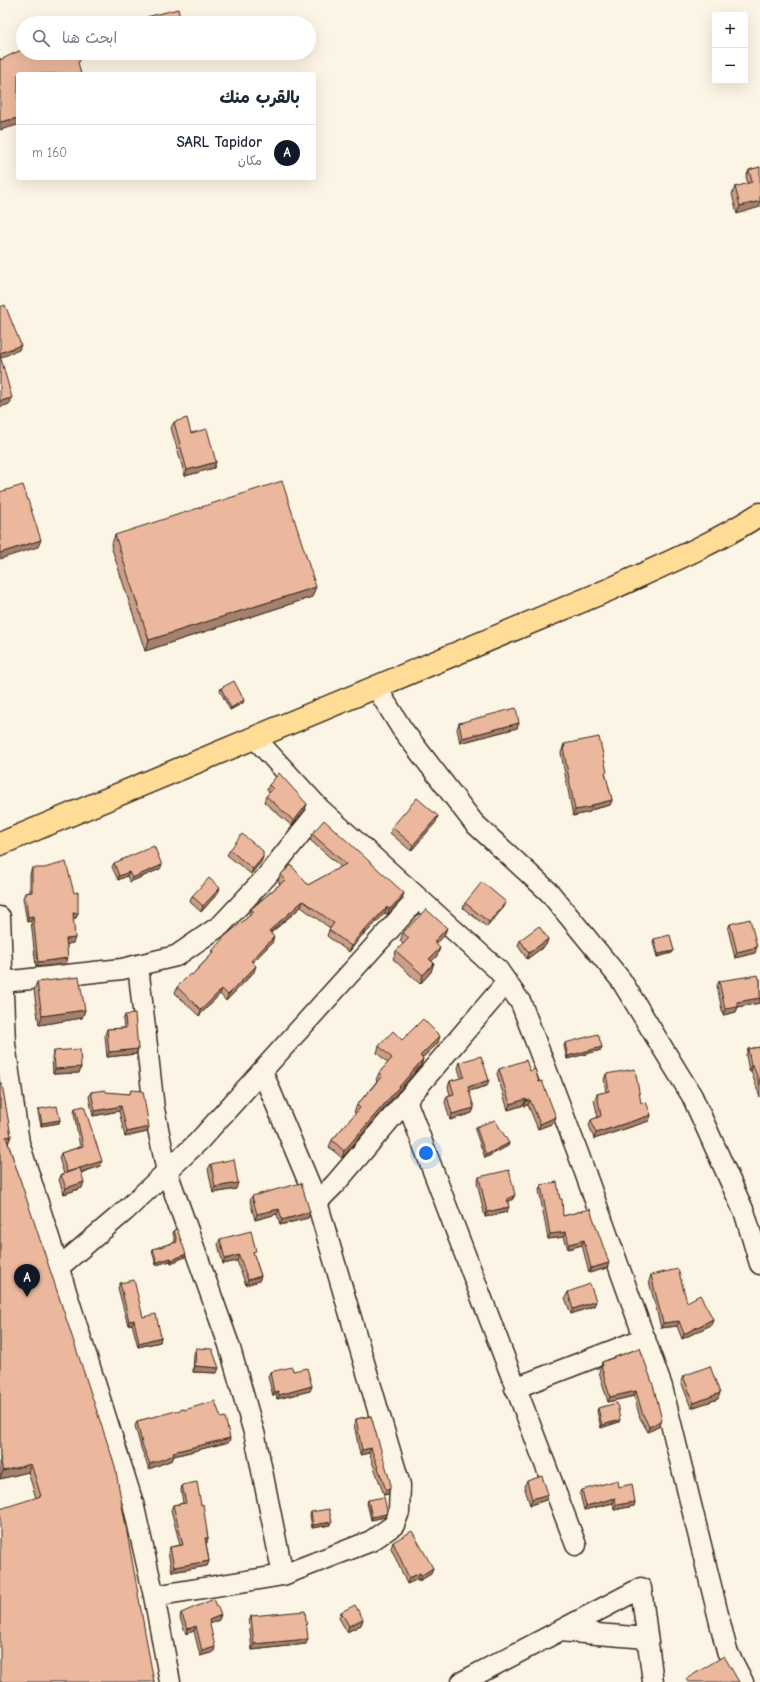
<!DOCTYPE html>
<html lang="ar">
<head>
<meta charset="utf-8">
<style>
	:root { --surface:#fff; --page:#f6f6f7; --text:#1f2937; --muted:#747a83; --line:#e0e1e3; --accent:#111827 }
	body { margin:0; font-family:"Comic Neue","Playpen Sans Arabic",sans-serif; background:var(--page); color:var(--text); direction:rtl }
	.controls { position:absolute; right:12px; top:12px; display:grid; overflow:hidden; border-radius:4px; box-shadow:0 4px 16px #0002 }
	.controls button { width:36px; height:36px; display:grid; place-items:center; padding:0; border:0; border-bottom:1px solid var(--line); background:var(--surface); color:var(--text); font:20px sans-serif }
	.you { position:absolute; left:426px; top:1153px; width:14px; height:14px; margin:-10px; border:3px solid #fff; border-radius:50%; background:#1a73e8; box-shadow:0 0 0 6px #1a73e833 }
	.badge { display:grid; place-items:center; width:26px; height:26px; border-radius:50%; background:var(--accent); color:#fff; font-size:13px; font-weight:700 }
	.pin { position:absolute; translate:-50% -33px; filter:drop-shadow(0 1px 2px #0008) }
	.pin::after { content:''; position:absolute; top:21px; width:14px; height:12px; background:inherit; clip-path:polygon(0 0,100% 0,50% 100%) }
	.list { margin:0; padding:0; list-style:none }
	h2 { display:flex; justify-content:space-between; align-items:center; height:52px; margin:0; padding:0 16px; font-size:17px }
	h2 small { font-size:13px; font-weight:400; color:var(--muted) }
	.list li { display:grid; grid-template-columns:26px 1fr auto; gap:12px; align-items:center; box-sizing:border-box; height:56px; padding:0 16px; border-top:1px solid var(--line) }
	.list b { display:block; font-size:15px; white-space:nowrap }
	.list p { margin:0; font-size:13px; white-space:nowrap; color:var(--muted) }
	.list em { font-size:13px; font-style:normal; color:var(--muted) }
	.icon { flex:none; width:22px; height:22px; fill:none; stroke:currentColor; stroke-width:2; stroke-linecap:round; stroke-linejoin:round }
	.map { position:relative; flex:none; width:760px; height:1682px; overflow:hidden; direction:ltr }
	.search { position:absolute; background:var(--surface); box-shadow:0 4px 16px #0002; left:16px; top:16px; width:300px; height:44px; display:flex; align-items:center; gap:10px; box-sizing:border-box; padding:0 14px; border-radius:22px; color:var(--muted); font-size:15px }
	.panel { position:absolute; background:var(--surface); box-shadow:0 4px 16px #0002; left:16px; top:72px; width:300px; height:108px; border-radius:4px; direction:rtl }
	.map>svg:first-child { display:block }
	.lines { fill:none; stroke-linecap:round; stroke-linejoin:round }
	.minor-casing { stroke:#3b2a1e; stroke-width:23 }
	.major-casing { stroke:#3b2a1e; stroke-width:25 }
	.minor { stroke:#fcf5e5; stroke-width:20 }
	.major { stroke:#ffdd96; stroke-width:22 }
	.wall { fill:#ca9e87; stroke:#3b2a1e }
	.shaded-wall { fill:#a4816e; stroke:#3b2a1e }
	.building { fill:#ebb89d; stroke:#3b2a1e }
</style>
</head>
<body>
<div class="map">
<svg width="760" height="1682" viewBox="0 0 760 1682">
	<rect width="100%" height="100%" fill="#fcf5e5"/>
	<filter id="ink" filterUnits="userSpaceOnUse"><feTurbulence type="fractalNoise" baseFrequency=".025" numOctaves="2"/><feDisplacementMap in="SourceGraphic" scale="8" xChannelSelector="R" yChannelSelector="G"/><feConvolveMatrix kernelMatrix="1 2 1 2 8 2 1 2 1" color-interpolation-filters="sRGB"/></filter>
	<g filter="url(#ink)">
		<g class="lines">
			<!-- minor casing -->
			<g class="minor-casing">
				<path id="minor" d="M376,687L402,729L474,823L549,892L621,980L692,1096L745,1214L760,1264
					M255,738L320,809L498,970L521,1003L578,1153L662,1387L727,1651L743,1682
					M0,917L5,1044L19,1143L133,1503L154,1596L170,1682
					M138,965L154,1109L167,1172L229,1345L255,1436L283,1575
					M3,982L122,969L176,956L221,925L266,877L320,809
					M406,1100L576,1545
					M317,1202L335,1184L507,982
					M58,1268L125,1211L198,1142L418,898
					M515,1388L645,1338
					M154,1596L283,1575L371,1541L394,1525L399,1512L400,1485L317,1202L262,1071
					M559,1631L647,1638
					M462,1682L641,1588L653,1682"/>
			</g>
			<!-- major casing -->
			<g class="major-casing">
				<path id="major" d="M0,844L613,588C663,565 714,544 760,514"/>
			</g>
			<!-- minor -->
			<use href="#minor" class="minor"/>
			<!-- major -->
			<use href="#major" class="major"/>
		</g>
		<!-- wall -->
		<path class="wall" d="M760,167L737,214L732,194L735,187L748,184L746,177L749,170Z
			M174,422L191,433L216,462L214,468L185,476L171,428Z
			M115,535L312,597L145,651L111,546Z
			M221,688L243,703L230,710L220,691Z
			M459,723H519L517,728L460,743L457,729Z
			M564,744L605,775L612,800L610,805L591,810L590,812L573,816L561,753Z
			M269,785L305,810L292,826L264,802L266,796L270,793L267,790Z
			M436,822L411,851L390,833L392,827Z
			M312,834L402,899L390,912L387,915L385,913L364,935L363,934L349,952L327,936L329,930L330,928L301,907L271,933L272,943L253,962L254,972L226,1001L220,994L199,1016L175,993L177,987L192,975L211,955L213,950L250,915H249L251,909L280,884L278,881L280,875L308,885L341,867L310,840Z
			M230,850L263,857L261,862L251,874L227,855Z
			M114,863L160,869L130,882L127,876L118,880L112,867Z
			M32,868L78,913L76,918H73V943L67,944L66,964L36,967L31,921L27,922L23,898L25,893L30,892V874Z
			M218,893L201,912L190,902L192,896Z
			M506,902L504,907L487,927L463,908L465,903Z
			M730,924L755,953L735,958L728,929Z
			M403,933L444,936L436,944L437,956L432,961L431,972L420,984L393,959L396,951L403,944L400,941Z
			M548,939L546,945L527,959L518,946L520,940Z
			M654,939L672,953L657,957L653,942Z
			M759,979H760V1003L738,1007L736,1012L723,1015L717,986L719,981Z
			M37,982L85,1010L82,1018L39,1025L34,990Z
			M125,1015L138,1049L136,1054L107,1057L105,1035L107,1029L124,1028L123,1020Z
			M402,1040L438,1043L422,1058L423,1059L421,1065L342,1158L329,1147L332,1140L356,1113L354,1112L357,1105L377,1081L376,1080L379,1073L388,1063L377,1053L379,1046Z
			M565,1043L601,1050L567,1059L564,1046Z
			M760,1047V1097L751,1071H749L746,1055L748,1049Z
			M54,1051L81,1067L79,1073L53,1074L52,1057Z
			M460,1062L487,1086L469,1091L474,1108L472,1113L450,1120L445,1102L447,1096L450,1095L448,1087L450,1081L461,1078L458,1068Z
			M499,1069L530,1071L539,1082L554,1123L538,1129L528,1105L524,1106V1105L508,1110L497,1074Z
			M606,1074L641,1103L651,1115L649,1121L594,1139L589,1125L591,1120L598,1117L594,1100L597,1094L606,1092L604,1080Z
			M0,1084L11,1136L8,1143L154,1682L36,1498L28,1472L0,1479Z
			M131,1090L147,1132L125,1137L119,1111L93,1116L89,1097L91,1092L130,1094Z
			M75,1108L100,1166L81,1173L82,1188L64,1194L59,1180L61,1175L64,1174L59,1158L61,1153L80,1147L74,1113Z
			M39,1109L60,1120L59,1123L41,1126L38,1112Z
			M476,1127L509,1143L508,1146L485,1158L475,1130Z
			M211,1164L236,1189L213,1193L208,1169Z
			M479,1177L513,1199L508,1202L507,1212L485,1217L477,1182Z
			M541,1185L563,1216L590,1209L607,1268L589,1273L582,1245L568,1249L564,1237L548,1239L539,1190Z
			M252,1196L308,1218L280,1225L277,1214L255,1220L250,1201Z
			M174,1230L185,1257L171,1263L170,1261L156,1265L152,1251L153,1249L175,1242L173,1233Z
			M220,1239L254,1255L261,1276L259,1281L246,1285L237,1261L223,1264L218,1244Z
			M651,1275L687,1302L713,1319L711,1325L682,1339L677,1326L661,1328L649,1281Z
			M120,1283L143,1317L161,1337L160,1342L138,1347L132,1324L128,1325L118,1288Z
			M568,1292L596,1301L594,1306L571,1314L565,1298Z
			M196,1348L217,1373L193,1372L194,1354Z
			M640,1348L660,1426L648,1432L640,1418L634,1396L608,1402L599,1372L602,1362Z
			M293,1371L312,1386L310,1391L277,1399L276,1395L273,1396L268,1377L270,1372Z
			M683,1376L718,1399L691,1408L681,1381Z
			M598,1408L619,1422L601,1428L597,1411Z
			M184,1410L229,1442L174,1456L172,1460L149,1469L141,1448L135,1426L137,1421Z
			M371,1416L388,1494L384,1495L369,1453L360,1455L354,1424L356,1419Z
			M527,1481L548,1494L546,1500L530,1505L524,1486Z
			M182,1485L201,1505L208,1538L206,1543L209,1561L207,1566L172,1572L168,1552L170,1547L180,1545L171,1510L173,1505L183,1503L181,1490Z
			M619,1487L635,1502L634,1506L614,1510L613,1503L584,1510L580,1494L582,1490Z
			M368,1500L387,1511L385,1517L371,1520L367,1503Z
			M311,1512L331,1525L312,1528L310,1515Z
			M393,1542L433,1568L431,1574L419,1581L418,1579L407,1584L391,1548Z
			M341,1612L363,1619L361,1625L347,1632L339,1618Z
			M181,1613L219,1620L209,1624L214,1652L200,1656L194,1631L186,1634L180,1618Z
			M251,1616L306,1644L252,1650L249,1622Z"/>
		<!-- shaded-wall -->
		<path class="shaded-wall" d="M18,118V125L0,130V122Z
			M760,201V207L737,214L740,206Z
			M21,345L19,350L0,358V353Z
			M12,398L10,404L0,407V401Z
			M216,462L214,468L185,476L187,470Z
			M41,540L38,547L0,559V553Z
			M316,587L312,597L145,651L149,640Z
			M244,700L243,703L230,710L231,708Z
			M519,723L517,728L460,743L462,738Z
			M612,800L610,805L591,810L590,812L573,816L575,810L592,805Z
			M307,804L305,810L292,826L294,821Z
			M438,816L436,822L411,851L413,845Z
			M263,857L261,862L251,874L253,869Z
			M162,865L160,869L130,882L132,878Z
			M129,872L127,876L118,880L119,876Z
			M220,888L218,893L201,912L203,906Z
			M404,893L402,899L387,915L389,909Z
			M303,901L301,907L266,936L269,931Z
			M506,902L504,907L487,927L489,922Z
			M387,907L385,913L364,935L366,929Z
			M73,913H78L76,918H71Z
			M33,916L31,921L27,922L28,917Z
			M365,928L363,934L349,952L351,946Z
			M447,928L444,936L431,950L434,942Z
			M274,937L272,943L249,966L251,961Z
			M75,938L73,943L64,945L66,939Z
			M548,939L546,945L527,959L529,953Z
			M757,947L755,953L735,958L737,952Z
			M440,948L437,956L426,967L429,959Z
			M674,951L672,953L657,957L658,954Z
			M68,958L66,964L36,967L38,962Z
			M434,963L431,972L420,984L423,975Z
			M256,966L254,972L226,1001L228,995Z
			M222,989L220,994L199,1016L201,1010Z
			M760,998V1003L738,1007L736,1012L723,1015L725,1009L737,1002Z
			M85,1010L82,1018L39,1025L42,1016Z
			M440,1036L438,1043L418,1062L420,1056Z
			M602,1047L601,1050L567,1059L568,1056Z
			M138,1049L136,1054L107,1057L109,1052Z
			M423,1059L421,1065L342,1158L344,1151Z
			M751,1065H753L751,1071H749Z
			M81,1067L79,1073L53,1074L55,1069Z
			M489,1080L487,1086L466,1092L468,1087Z
			M526,1099L524,1105L508,1110L510,1104Z
			M530,1100L528,1105L524,1106L526,1101Z
			M121,1106L119,1111L93,1116L95,1111Z
			M474,1108L472,1113L450,1120L452,1114Z
			M651,1115L649,1121L594,1139L596,1133Z
			M556,1117L554,1123L538,1129L540,1124Z
			M60,1120L59,1123L41,1126L42,1123Z
			M149,1127L147,1132L125,1137L127,1132Z
			M11,1136L8,1144L6,1137Z
			M509,1143L508,1146L485,1158L486,1155Z
			M102,1161L100,1166L65,1177L67,1172Z
			M84,1182L82,1188L64,1194L66,1188Z
			M238,1183L236,1189L213,1193L215,1187Z
			M515,1195L513,1199L505,1203L507,1199Z
			M509,1207L507,1212L485,1217L487,1212Z
			M279,1209L277,1214L255,1220L257,1214Z
			M310,1212L308,1218L280,1225L282,1220Z
			M566,1232L564,1237L548,1239L550,1234Z
			M584,1240L582,1245L568,1249L569,1244Z
			M186,1254L185,1257L171,1263L172,1260Z
			M239,1255L237,1261L223,1264L225,1259Z
			M171,1258L170,1261L156,1265L157,1262Z
			M609,1263L607,1268L589,1273L591,1268Z
			M261,1276L259,1281L246,1285L248,1280Z
			M596,1301L594,1306L571,1314L573,1309Z
			M713,1319L711,1325L682,1339L684,1334Z
			M134,1320L132,1324L128,1325L129,1321Z
			M679,1321L677,1326L661,1328L663,1323Z
			M161,1337L160,1342L138,1347L139,1343Z
			M195,1366L219,1368L217,1373L193,1372Z
			M312,1386L310,1391L277,1399L279,1395Z
			M278,1391L276,1395L273,1396L274,1392Z
			M636,1391L634,1396L608,1402L610,1397Z
			M720,1393L718,1399L691,1408L694,1403Z
			M620,1420L619,1422L601,1428L602,1425Z
			M662,1420L660,1426L648,1432L649,1427Z
			M230,1438L229,1442L174,1456L172,1460L149,1469L150,1464L173,1452Z
			M371,1448L369,1453L360,1455L362,1450Z
			M31,1464L28,1472L0,1479L3,1471Z
			M390,1489L388,1494L384,1495L386,1490Z
			M548,1494L546,1500L530,1505L532,1499Z
			M615,1498L613,1503L584,1510L586,1506Z
			M635,1502L634,1506L614,1510L616,1505Z
			M386,1514L385,1517L371,1520L372,1517Z
			M332,1522L331,1525L312,1528L313,1525Z
			M205,1538H208L207,1543H203Z
			M209,1561L207,1566L172,1572L174,1567Z
			M433,1568L431,1574L419,1581L422,1575Z
			M420,1573L418,1579L407,1584L409,1578Z
			M221,1615L219,1620L207,1625L209,1620Z
			M363,1619L361,1625L347,1632L349,1626Z
			M196,1626L194,1631L186,1634L188,1629Z
			M308,1639L306,1644L252,1650L254,1644Z
			M215,1647L214,1652L200,1656L202,1651Z"/>
		<!-- building -->
		<path class="building" d="M178,9L181,23H123Z
			M23,49V53H34L35,55L43,53H78L80,61L78,62L81,74H18V118L0,122V58V60Z
			M760,167V201L740,206L735,187L752,182L749,170Z
			M5,305L21,345L0,353V307Z
			M0,355L12,398L0,401Z
			M187,418L191,433L207,429L216,462L187,470L174,422Z
			M282,481L316,587L149,640L115,535Z
			M23,485L41,540L0,553V492Z
			M234,681L244,700L231,708L221,688Z
			M516,708L519,723L462,738L459,723Z
			M599,737L607,772H605L612,800L592,805V807L575,810L563,747H565L564,744Z
			M279,773L307,804L294,821L266,796L273,789L269,785Z
			M417,798L438,816L413,845L392,827Z
			M324,820L404,893L392,907L389,909L387,907L366,929L365,928L351,946L329,930L334,923L303,901L269,931L274,937L251,961L256,966L228,995L222,989L201,1010L177,987L190,974L192,975L214,952L213,950L224,937L254,912L251,909L285,880L280,875L291,865L308,885L346,864L312,834Z
			M242,834L263,851V857L253,869L230,850Z
			M154,846L162,865L132,878L129,872L119,876L114,863Z
			M66,862L74,893L78,892V913H73L75,938L66,939L68,958L38,962L33,916L28,917L25,893L32,892V868H44Z
			M209,878L220,888L203,906L192,896Z
			M482,882L506,902L489,922L465,903Z
			M426,909L447,928L434,942L440,948L429,959L434,963L423,975L396,951L409,938L403,933Z
			M750,919L757,947L737,952L730,924Z
			M539,926L548,939L529,953L520,940Z
			M670,935L674,951L658,954L654,939Z
			M758,975L759,979H760V998L737,1002L738,1007L725,1009L719,981Z
			M79,977L85,1010L42,1016L37,982Z
			M135,1014L138,1049L109,1052L107,1029L126,1028L125,1015Z
			M423,1019L440,1036L420,1056L423,1059L344,1151L332,1140L360,1108L357,1105L382,1076L379,1073L392,1058L379,1046L393,1031L402,1040Z
			M598,1034L602,1047L568,1056L565,1043Z
			M760,1047V1085L753,1065H751L748,1049Z
			M80,1049L81,1067L55,1069L54,1051Z
			M481,1056L489,1080L468,1087L474,1108L452,1114L447,1096L454,1094L450,1081L464,1077L460,1062Z
			M526,1060L530,1071L535,1069L539,1082L542,1081L556,1117L540,1124L530,1100L526,1101V1099L510,1104L499,1069Z
			M635,1069L641,1103L646,1102L651,1115L596,1133L591,1120L601,1116L597,1094L609,1091L606,1074Z
			M0,1084H2L11,1136L6,1137L115,1466L154,1682H0V1509L41,1496L31,1464L3,1471L0,1457Z
			M105,1090L106,1092L130,1094L131,1090L143,1091L149,1127L127,1132L121,1106L95,1111L91,1092Z
			M57,1106L60,1120L42,1123L39,1109Z
			M84,1106L102,1161L67,1172L61,1153L83,1146L75,1108Z
			M495,1120L509,1143L486,1155L476,1127Z
			M234,1159L238,1183L215,1187L211,1164Z
			M80,1168L84,1182L66,1188L61,1175Z
			M509,1170L515,1195L507,1199L509,1207L487,1212L479,1177Z
			M557,1182L560,1199H562L563,1216L590,1209L609,1263L591,1268L584,1240L569,1244L566,1232L550,1234L541,1185Z
			M301,1183L310,1212L282,1220L279,1209L257,1214L252,1196Z
			M177,1229L186,1254L172,1260L171,1258L157,1262L153,1249L177,1242L174,1230Z
			M251,1231L256,1251L253,1252L261,1276L248,1280L239,1255L225,1259L220,1239Z
			M678,1269L687,1302L700,1295L713,1319L684,1334L679,1321L663,1323L651,1275Z
			M134,1280L143,1317L156,1314L161,1337L139,1343L134,1320L129,1321L120,1283Z
			M590,1284L596,1301L573,1309L568,1292Z
			M196,1348L212,1349L219,1368L195,1366Z
			M640,1348L653,1385L662,1420L649,1427L642,1412L636,1391L610,1397L601,1366H603L602,1362Z
			M710,1366L720,1393L694,1403L683,1376Z
			M292,1367L293,1371L307,1368L312,1386L279,1395L278,1391L274,1392L270,1372Z
			M215,1401L221,1418L225,1417L230,1438L173,1452L174,1455L150,1464L142,1444L137,1421L184,1409V1410Z
			M617,1403L620,1420L602,1425L598,1408Z
			M371,1416L390,1481V1489L386,1490L371,1448L362,1450L356,1419Z
			M542,1476L548,1494L532,1499L527,1481Z
			M618,1480L619,1487L632,1484L635,1502L616,1505L615,1498L586,1506L582,1490Z
			M197,1482L201,1505L203,1504L208,1538H205L209,1561L174,1567L170,1547L183,1545L173,1505L186,1503L182,1485Z
			M384,1497L387,1511L386,1514L372,1517L368,1500Z
			M329,1509L332,1522L313,1525L311,1512Z
			M412,1531L433,1568L422,1575L420,1573L409,1578L393,1542Z
			M214,1599L221,1615L209,1620L215,1647L202,1651L196,1626L188,1629L181,1613Z
			M355,1605L363,1619L349,1626L341,1612Z
			M305,1611L308,1639L254,1644L251,1616Z
			M724,1656L739,1682H688L686,1679Z"/>
	</g>
</svg>
<div class="controls">
<button>+</button>
<button>−</button>
</div>
<div class="you"></div>
<div class="pin badge" style="left:27px;top:1297px">A</div>
<div class="search"><svg class="icon" aria-label="search" viewBox="0 0 24 24"><circle cx="10" cy="10" r="6"/><path d="M15 15l6 6"/></svg>ابحث هنا</div>
<section class="panel">
<h2>بالقرب منك<small></small></h2>
<ul class="list">
<li><span class="badge">A</span><div><b>SARL Tapidor</b><p>مكان</p></div><em>160 m</em></li>
</ul>
</section>
</div>
</body>
</html>
